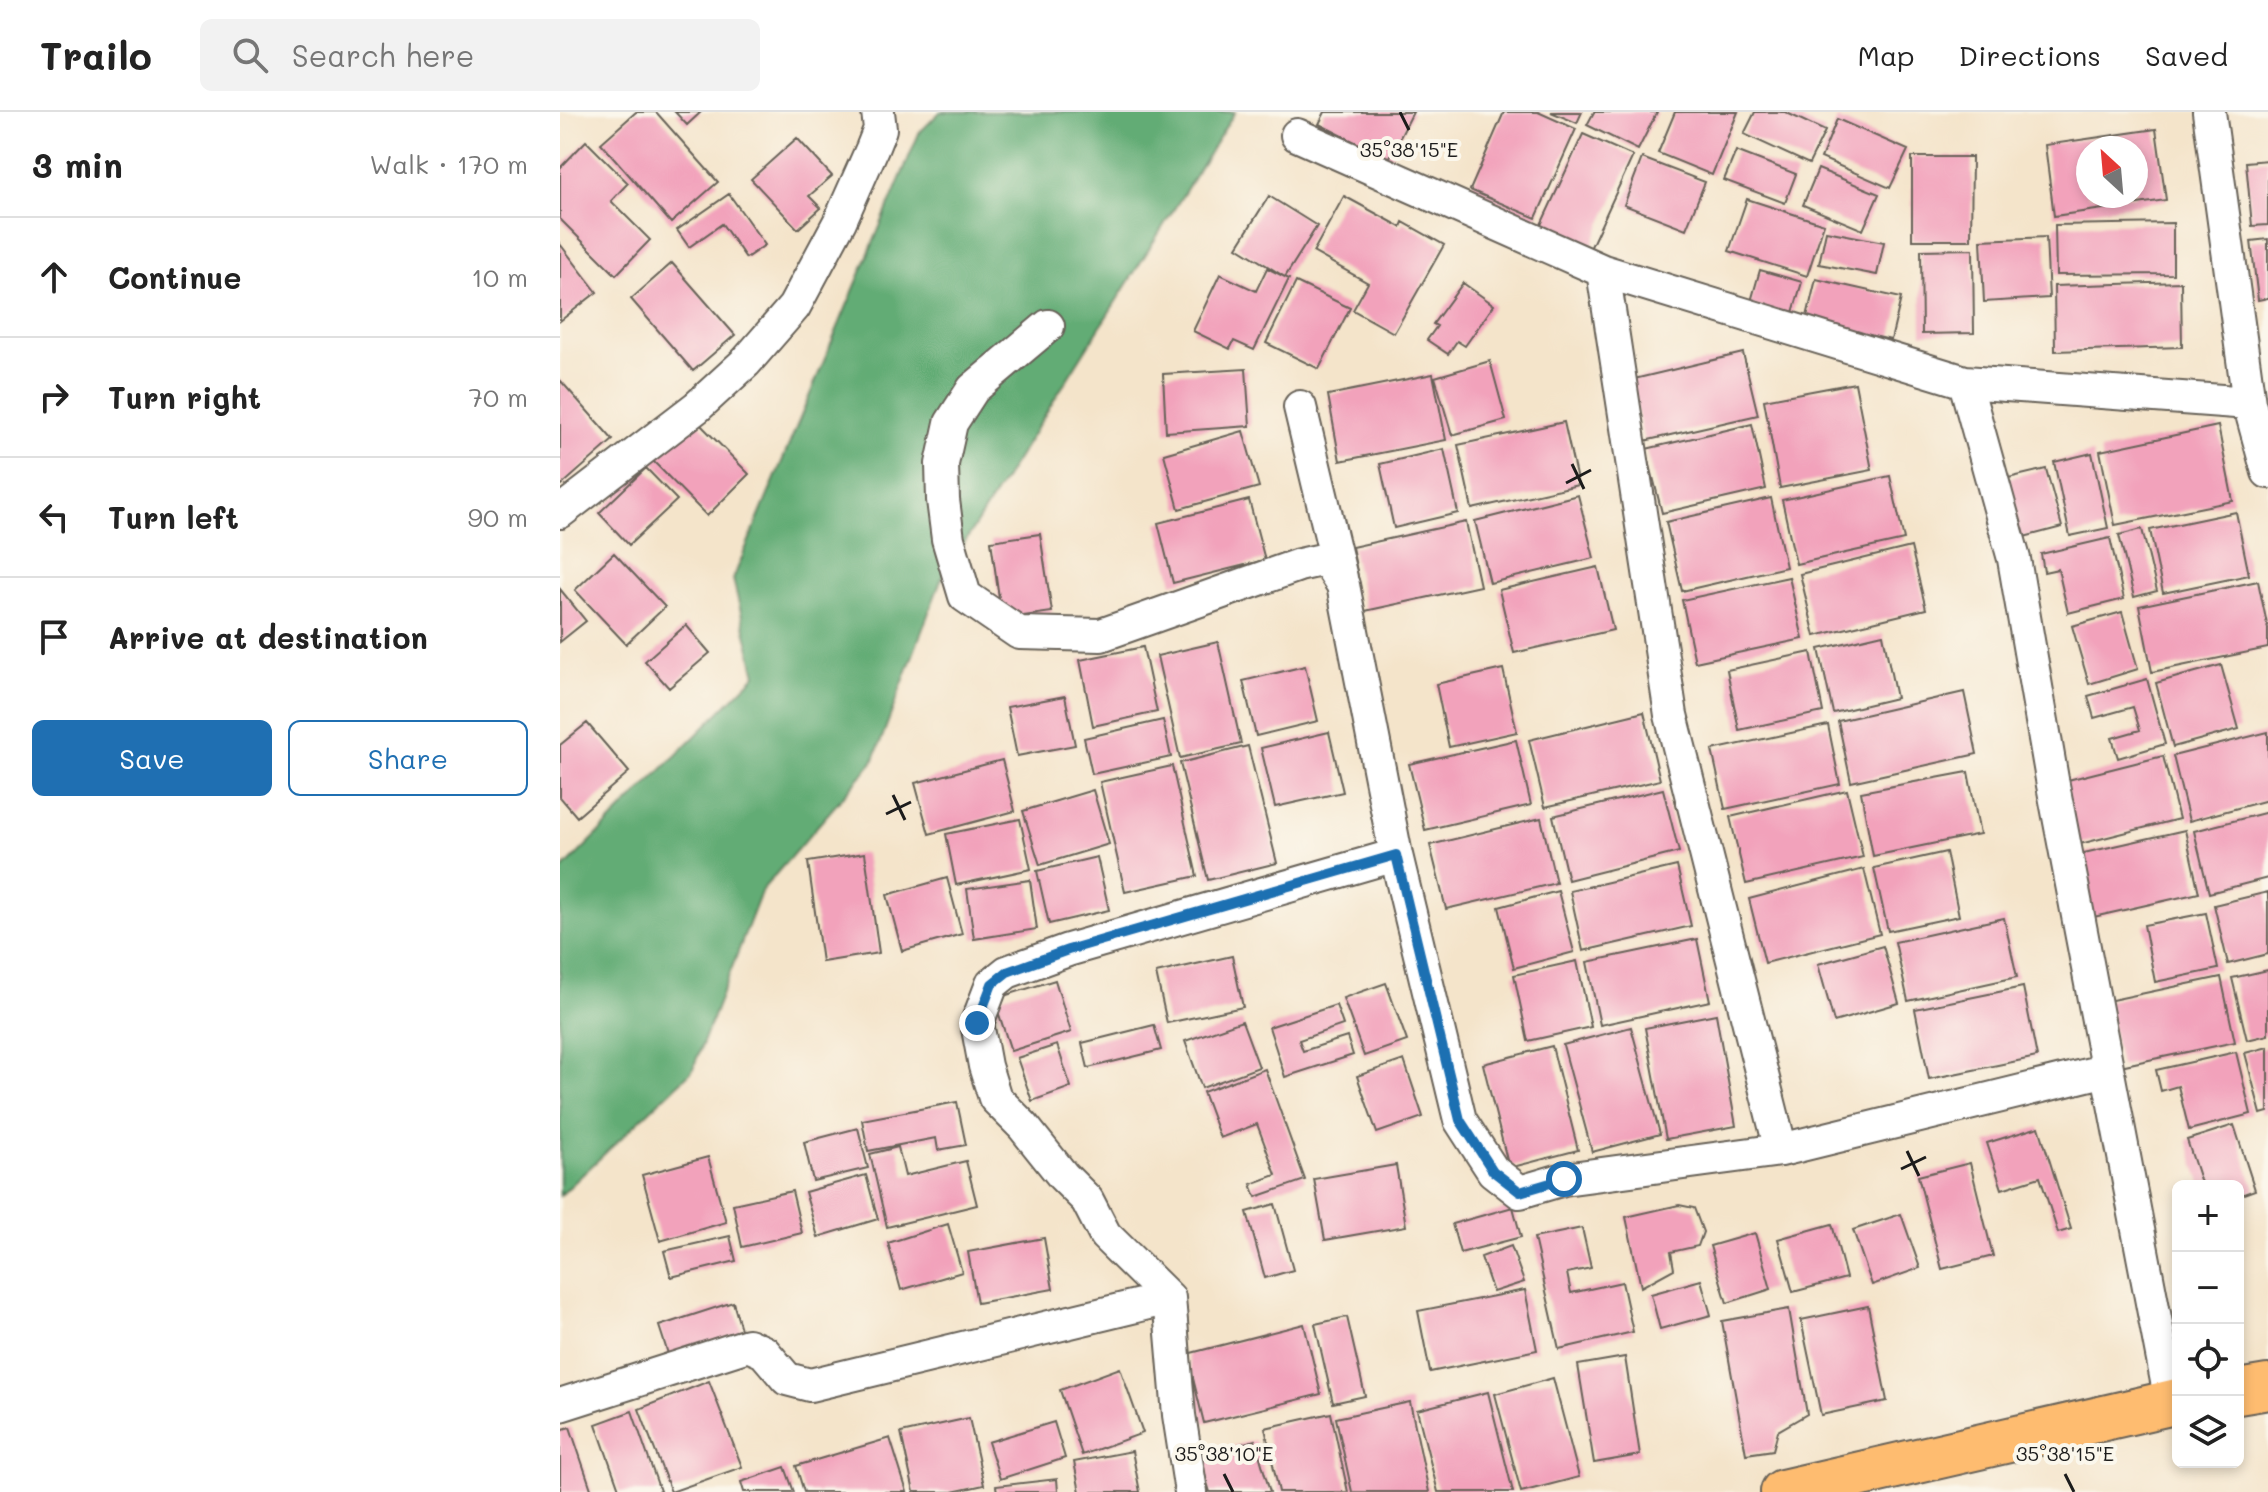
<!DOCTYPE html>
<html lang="en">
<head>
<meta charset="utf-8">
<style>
	:root { --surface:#fff; --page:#f2f2f2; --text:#222; --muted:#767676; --line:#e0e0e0; --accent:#1f6fb2 }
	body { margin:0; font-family:Mali,sans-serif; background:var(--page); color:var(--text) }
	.controls { position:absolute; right:24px; bottom:24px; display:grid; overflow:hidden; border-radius:12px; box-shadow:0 4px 12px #0003 }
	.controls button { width:72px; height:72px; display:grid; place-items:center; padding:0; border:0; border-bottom:2px solid var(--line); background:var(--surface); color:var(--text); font:40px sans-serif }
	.compass { position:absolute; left:1516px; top:24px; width:72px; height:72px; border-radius:50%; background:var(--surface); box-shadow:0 4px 12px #0003; rotate:334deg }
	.stop { position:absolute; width:24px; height:24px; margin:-18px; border:6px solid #1f6fb2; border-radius:50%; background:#fff }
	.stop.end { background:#1f6fb2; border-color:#fff; box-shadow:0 2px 8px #0008 }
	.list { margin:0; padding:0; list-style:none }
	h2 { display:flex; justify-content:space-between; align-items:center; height:104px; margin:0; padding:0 32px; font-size:34px }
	h2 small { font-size:26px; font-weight:400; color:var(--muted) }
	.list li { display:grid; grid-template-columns:52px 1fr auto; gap:24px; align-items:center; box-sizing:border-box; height:120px; padding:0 32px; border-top:2px solid var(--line) }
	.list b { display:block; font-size:30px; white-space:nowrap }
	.list em { font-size:26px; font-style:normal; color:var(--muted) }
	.actions { display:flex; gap:16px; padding:24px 32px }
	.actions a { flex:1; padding:18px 0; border:2px solid var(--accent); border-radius:12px; text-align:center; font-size:28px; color:var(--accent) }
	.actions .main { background:var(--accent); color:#fff }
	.icon { flex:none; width:44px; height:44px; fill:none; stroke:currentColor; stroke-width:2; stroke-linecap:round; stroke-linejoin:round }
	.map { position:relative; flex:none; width:1708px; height:1380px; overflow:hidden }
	header { display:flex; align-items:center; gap:48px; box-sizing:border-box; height:112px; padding:0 40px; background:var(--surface); border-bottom:2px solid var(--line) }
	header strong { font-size:38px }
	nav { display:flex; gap:44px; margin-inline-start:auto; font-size:28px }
	.search { width:560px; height:72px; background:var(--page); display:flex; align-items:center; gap:20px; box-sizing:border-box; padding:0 28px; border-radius:12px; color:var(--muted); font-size:30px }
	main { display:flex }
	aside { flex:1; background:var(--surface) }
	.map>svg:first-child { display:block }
	.forest { fill:#62ac74; stroke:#3f6448; stroke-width:2 }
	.building { fill:#f2a2bb; fill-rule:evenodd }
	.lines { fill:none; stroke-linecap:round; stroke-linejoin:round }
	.street-casing { stroke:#686259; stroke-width:36 }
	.highway-casing { stroke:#686259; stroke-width:48 }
	.street { stroke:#fff; stroke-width:32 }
	.highway { stroke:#febc70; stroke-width:44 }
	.route { stroke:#1f6fb2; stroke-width:10 }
	.ticks { fill:none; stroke:#1c1c1c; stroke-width:3 }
	.ticks-label { font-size:20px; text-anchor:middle; fill:#1c1c1c; stroke:#fbf7ec; stroke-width:8; stroke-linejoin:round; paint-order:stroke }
</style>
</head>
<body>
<header>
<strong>Trailo</strong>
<div class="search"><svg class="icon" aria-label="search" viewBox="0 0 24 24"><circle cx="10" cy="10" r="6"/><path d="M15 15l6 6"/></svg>Search here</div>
<nav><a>Map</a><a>Directions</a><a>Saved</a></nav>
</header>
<main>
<aside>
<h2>3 min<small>Walk · 170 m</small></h2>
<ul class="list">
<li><svg class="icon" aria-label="ahead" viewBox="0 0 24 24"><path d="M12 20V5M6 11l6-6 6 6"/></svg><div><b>Continue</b></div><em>10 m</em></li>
<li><svg class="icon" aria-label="right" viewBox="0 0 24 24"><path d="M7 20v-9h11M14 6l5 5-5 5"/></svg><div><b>Turn right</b></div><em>70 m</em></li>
<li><svg class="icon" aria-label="left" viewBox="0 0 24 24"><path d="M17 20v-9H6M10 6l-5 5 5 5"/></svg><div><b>Turn left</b></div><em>90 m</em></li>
<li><svg class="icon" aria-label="arrive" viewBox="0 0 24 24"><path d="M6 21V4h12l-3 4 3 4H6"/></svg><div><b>Arrive at destination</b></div></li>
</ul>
<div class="actions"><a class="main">Save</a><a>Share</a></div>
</aside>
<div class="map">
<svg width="1708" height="1380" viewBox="0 0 1708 1380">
	<rect width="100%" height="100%" fill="#fbf7ec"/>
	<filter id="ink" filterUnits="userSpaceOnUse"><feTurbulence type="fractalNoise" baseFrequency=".0125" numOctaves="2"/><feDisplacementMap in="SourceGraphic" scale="16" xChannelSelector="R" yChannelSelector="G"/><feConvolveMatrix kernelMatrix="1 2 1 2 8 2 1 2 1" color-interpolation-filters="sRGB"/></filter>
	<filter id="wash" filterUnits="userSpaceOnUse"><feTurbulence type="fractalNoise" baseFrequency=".006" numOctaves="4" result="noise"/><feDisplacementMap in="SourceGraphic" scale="32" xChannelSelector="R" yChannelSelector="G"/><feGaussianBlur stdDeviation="1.8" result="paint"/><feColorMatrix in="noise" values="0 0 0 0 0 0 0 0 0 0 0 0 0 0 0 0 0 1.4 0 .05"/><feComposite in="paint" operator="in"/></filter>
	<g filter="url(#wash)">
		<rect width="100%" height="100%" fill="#f4e4ca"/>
		<!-- forest -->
		<path class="forest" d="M380,0H675L381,468L313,650L202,778L132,959L0,1084V760L196,563L173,467L359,21Z"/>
		<g id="blocks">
			<!-- building -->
			<path class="building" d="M76,0H96L158,70L111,111L41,31Z
				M115,0H141L127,13Z
				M765,0H853L829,47L759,12Z
				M944,0H978L1016,17L976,106L910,78Z
				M991,0H1022L1017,11Z
				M1034,0H1097L1078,38L1027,13Z
				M1115,0H1178L1152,63L1098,41Z
				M1195,0H1225L1265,19L1249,52L1184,22Z
				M1277,7L1348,38L1330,76L1261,46Z
				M1596,17L1606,88L1494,104L1485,33ZM1528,36H1576V84H1528Z
				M1023,22L1073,44L1029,139L979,117Z
				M237,26L272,64L249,84L261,96L238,117L191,67Z
				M26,29L68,71L51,89L90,128L56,163L0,107V56Z
				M1176,39L1236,62L1225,91L1164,68Z
				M1352,45H1412L1411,128H1352Z
				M1082,46L1145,70L1126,117L1064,93Z
				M1708,48V113L1692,114L1686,50Z
				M1258,57L1319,82L1303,118L1243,93Z
				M169,82L205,133L186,146L162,112L129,135L117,118Z
				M709,84L757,114L725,165L677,135Z
				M784,84L841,115L843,110L884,133L834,221L793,198L808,171L753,140Z
				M1187,87L1264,112L1247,164L1169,139Z
				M1613,111V162L1496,163L1495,113Z
				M1266,119L1324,130L1317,163L1259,152Z
				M1486,125L1489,186L1424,190L1421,128Z
				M1708,127V186L1698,188L1691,129Z
				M0,132L37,180L0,209Z
				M1413,137L1414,221L1362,222L1361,138Z
				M112,151L175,223L133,259L71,187Z
				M707,156L729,167L694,238L674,229L670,237L633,219L660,162L696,179Z
				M1200,158L1242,170L1232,204L1190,193Z
				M1256,167L1341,186L1331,228L1246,209Z
				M736,170L790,196L759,257L706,231Z
				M1621,170L1622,235L1495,239L1494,174Z
				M903,171L934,193L905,234L897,229L888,242L867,228L877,214L873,212Z
				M1183,241L1198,303L1084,329L1070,268Z
				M930,249L946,308L892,323L875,265Z
				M686,257L690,314L606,320L603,262Z
				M873,262L886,328L780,349L768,283Z
				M0,268L53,328L2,373L0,371Z
				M1295,271L1312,358L1220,376L1204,288Z
				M133,305L189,362L147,404L91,347Z
				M1004,310L1018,373L912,397L898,333Z
				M1192,312L1206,377L1102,401L1086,337Z
				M1658,314L1673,389L1555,413L1540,339Z
				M683,319L699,375L619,397L604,342Z
				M884,337L898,401L834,416L820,352Z
				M1532,341L1548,416L1510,424L1494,350Z
				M86,356L117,388L69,433L39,401Z
				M1486,357L1502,415L1456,427L1440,368Z
				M1330,364L1344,428L1236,452L1222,388Z
				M1018,383L1034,446L930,471L915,409Z
				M1211,386L1226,455L1122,479L1106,410Z
				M689,388L705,448L613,471L598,411Z
				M1676,400L1689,463L1603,481L1590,418Z
				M906,410L920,474L805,499L792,435Z
				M1582,417L1597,479L1574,485L1559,423Z
				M480,422L492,500L442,507L431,429Z
				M1550,426L1564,487L1508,501L1498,457L1484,460L1481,442Z
				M1351,435L1366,497L1255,524L1240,462Z
				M54,441L105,495L66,532L15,478Z
				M1038,455L1053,518L954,541L939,478Z
				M1229,465L1243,527L1135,550L1122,488Z
				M1698,469L1708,517V536L1592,560L1579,494Z
				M0,477L26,509L0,530Z
				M1562,500L1578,557L1529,572L1512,514Z
				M126,513L150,541L109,576L85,549Z
				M1323,522L1336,586L1273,601L1259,537Z
				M658,530L681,632L620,646L597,544Z
				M583,535L597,600L533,614L520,548Z
				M1251,540L1263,600L1179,618L1167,558Z
				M1661,553L1679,617L1613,635L1596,571Z
				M745,554L758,609L696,624L683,569Z
				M943,557L957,620L889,635L876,572Z
				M1587,567L1605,632L1558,646L1552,626L1580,618L1573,595L1534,606L1528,584Z
				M1404,580L1417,642L1291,670L1278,609Z
				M505,584L515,633L457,644L447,595Z
				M1084,600L1100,668L985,695L969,628Z
				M603,608L611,645L532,662L524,626Z
				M27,611L69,660L17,705L0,685V633Z
				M1268,613L1280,672L1165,697L1152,638Z
				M769,620L783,680L715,695L701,636Z
				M1708,620V688L1629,709L1613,644Z
				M956,628L971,693L865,718L849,652Z
				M688,634L717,751L648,768L620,651Z
				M1603,644L1619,707L1512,734L1496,671Z
				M442,648L455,699L369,722L355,671Z
				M612,654L637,764L565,780L540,670Z
				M1408,660L1420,722L1313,744L1301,680Z
				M1103,677L1119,740L1008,768L993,704Z
				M533,678L549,732L480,753L463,699Z
				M1287,678L1303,745L1186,772L1170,705Z
				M1708,700V766L1649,781L1634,719Z
				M981,706L996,771L886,797L870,733Z
				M460,707L471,757L396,773L386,722Z
				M1625,718L1639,781L1529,806L1515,743Z
				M1386,740L1399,804L1328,819L1314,756Z
				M305,741L319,841L262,850L248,750Z
				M537,745L549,798L489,812L477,759Z
				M1117,754L1131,814L1023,839L1010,779Z
				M1304,757L1320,822L1205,851L1189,787Z
				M387,766L402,822L342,839L327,783Z
				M470,768L477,817L414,827L407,777Z
				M998,779L1014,840L954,856L939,795Z
				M1708,780V842L1668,852L1654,793Z
				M1646,801L1658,857L1595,870L1584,813Z
				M1444,806L1457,865L1348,889L1335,830Z
				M1137,827L1150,889L1040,913L1027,850Z
				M1323,834L1339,891L1274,910L1258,852Z
				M672,844L683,895L607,911L596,861Z
				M1017,849L1031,915L968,929L954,863Z
				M1708,858V923L1687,928L1672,866Z
				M1661,865L1675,930L1560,954L1547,889Z
				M495,868L511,920L451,939L434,887Z
				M826,871L847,929L804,944L783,886Z
				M1463,875L1477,945L1369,967L1355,897Z
				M776,893L783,913L739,928L743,939L787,925L793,943L725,965L709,915Z
				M1156,902L1176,1014L1106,1027L1085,916Z
				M682,909L699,955L642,976L625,929Z
				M594,913L601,938L528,956L522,931Z
				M1071,915L1100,1022L1032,1040L1003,933Z
				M497,933L511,975L472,989L457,946Z
				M992,934L1018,1038L949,1056L923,952Z
				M1708,935V1000L1701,1002L1685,941Z
				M1676,940L1691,1002L1629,1018L1618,974L1601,979L1596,958Z
				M844,948L863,1005L817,1021L797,964Z
				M705,957L745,1068L696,1085L691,1072L716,1063L697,1012L660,1026L643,980Z
				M397,990L406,1033L378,1038L376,1026L308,1039L302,1008Z
				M1674,1013L1695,1078L1678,1084V1074H1642L1627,1028Z
				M1479,1015L1511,1117L1498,1121L1480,1065L1442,1077L1427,1031Z
				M298,1016L308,1056L253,1069L244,1030Z
				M338,1035L345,1064L406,1049L417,1093L327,1115L310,1042Z
				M148,1045L166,1110L100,1129L82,1063Z
				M1410,1051L1433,1144L1382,1157L1358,1064Z
				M836,1053L846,1114L765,1128L754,1067Z
				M306,1063L318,1107L258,1125L245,1080Z
				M232,1079L242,1121L182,1135L173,1092Z
				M715,1092L733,1158L705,1166L687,1100Z
				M1119,1093L1134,1096L1143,1120L1138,1134L1111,1140L1114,1157L1081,1175L1066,1105Z
				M953,1095L961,1125L900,1141L892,1112Z
				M1341,1102L1360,1156L1312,1173L1293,1118Z
				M388,1112L402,1160L341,1178L328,1131Z
				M1272,1112L1286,1166L1233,1180L1218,1127Z
				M1022,1116L1031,1156L1007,1161L1011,1181L1062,1170L1073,1220L999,1237L974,1126Z
				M1195,1121L1211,1177L1167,1191L1150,1134Z
				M170,1124L176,1149L111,1165L104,1139Z
				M484,1126L493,1177L417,1191L408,1140Z
				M951,1134L964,1170L933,1180L921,1145Z
				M1141,1168L1151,1203L1100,1217L1091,1182Z
				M965,1178L977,1238L870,1260L858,1199Z
				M173,1190L183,1224L110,1248L99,1214Z
				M1308,1194L1327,1289L1261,1303L1241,1208Z
				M1229,1197L1247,1302L1218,1319L1213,1338L1186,1342L1162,1209Z
				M787,1205L805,1284L773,1291L755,1212Z
				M744,1212L761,1282L644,1311L627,1242Z
				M1065,1245L1080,1343L1034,1351L1018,1253Z
				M560,1256L583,1321L522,1343L500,1278Z
				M993,1266L1019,1365L961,1380L935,1282Z
				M149,1269L182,1355L111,1380L79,1297Z
				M928,1280L953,1380H878L857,1298Z
				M850,1290L869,1380H792L776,1306Z
				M72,1299L100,1379L97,1380H60L36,1312Z
				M771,1301L788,1380H719L705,1316Z
				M409,1306L424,1373L392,1380H354L341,1321Z
				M494,1310L505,1346L440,1367L428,1330Z
				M10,1315L32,1380H0V1318Z
				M330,1326L347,1380H244L236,1354Z
				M695,1328L710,1380H650L639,1344Z
				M572,1339L580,1380H520L514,1350Z
				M225,1355L234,1380H184L181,1370Z
				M497,1367L498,1380H437L436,1374Z"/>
		</g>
	</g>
	<g filter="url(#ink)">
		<use href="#blocks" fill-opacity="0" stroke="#686259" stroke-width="2"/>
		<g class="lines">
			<!-- street casing -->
			<g class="street-casing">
				<path id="street" d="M1649,0L1689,291L1708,360
					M737,23L1043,159L1405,270L1689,291
					M1043,159L1111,603L1221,1038
					M488,214L413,277L391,311L382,352L383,388L388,427L405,484L459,521L541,523L739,453L766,447L783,473L836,743L900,1008L933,1059L960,1080L1004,1067L1221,1038L1547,958
					M1405,270L1454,447L1493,673L1611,1290
					M740,295L781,466
					M0,400L137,295L186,250L234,195L280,109L312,37L320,17L318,0
					M0,1293L188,1233L204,1240L227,1267L250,1273L609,1186
					M631,1380L619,1303L609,1186L545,1123L527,1088L503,1064L463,1014L435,986L425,954L417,911L432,872L447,860L508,838L836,743"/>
			</g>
			<!-- highway casing -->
			<g class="highway-casing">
				<path id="highway" d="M1678,1280L1708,1275
					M1223,1380L1618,1289"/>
			</g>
			<!-- street -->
			<use href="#street" class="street"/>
			<!-- highway -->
			<use href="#highway" class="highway"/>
		</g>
	</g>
	<g class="lines" filter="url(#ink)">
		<!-- route -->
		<path class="route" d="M417,911L432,872L447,860L508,838L836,743L900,1008L933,1059L960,1080L1004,1067"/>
	</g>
	<!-- ticks -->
	<path class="ticks" d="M840,0L849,18M1012,352L1024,377M1006,371L1031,358M333,683L345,708M326,702L351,690M1347,1039L1359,1064M1341,1057L1366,1045M664,1362L673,1380M1505,1362L1514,1380"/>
	<g class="ticks-label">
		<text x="849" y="45">35°38'15"E</text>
		<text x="664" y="1349">35°38'10"E</text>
		<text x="1505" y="1349">35°38'15"E</text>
	</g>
</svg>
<div class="controls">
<button>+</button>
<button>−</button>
<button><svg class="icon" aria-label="locate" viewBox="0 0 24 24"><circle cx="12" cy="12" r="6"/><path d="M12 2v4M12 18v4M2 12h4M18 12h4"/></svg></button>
<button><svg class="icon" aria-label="layers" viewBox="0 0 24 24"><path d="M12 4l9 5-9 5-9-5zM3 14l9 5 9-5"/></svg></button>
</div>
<svg class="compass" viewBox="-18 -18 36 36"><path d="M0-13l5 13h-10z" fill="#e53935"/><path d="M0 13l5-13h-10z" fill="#767676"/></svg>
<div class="stop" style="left:1004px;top:1067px"></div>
<div class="stop end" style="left:417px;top:911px"></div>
</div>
</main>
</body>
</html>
